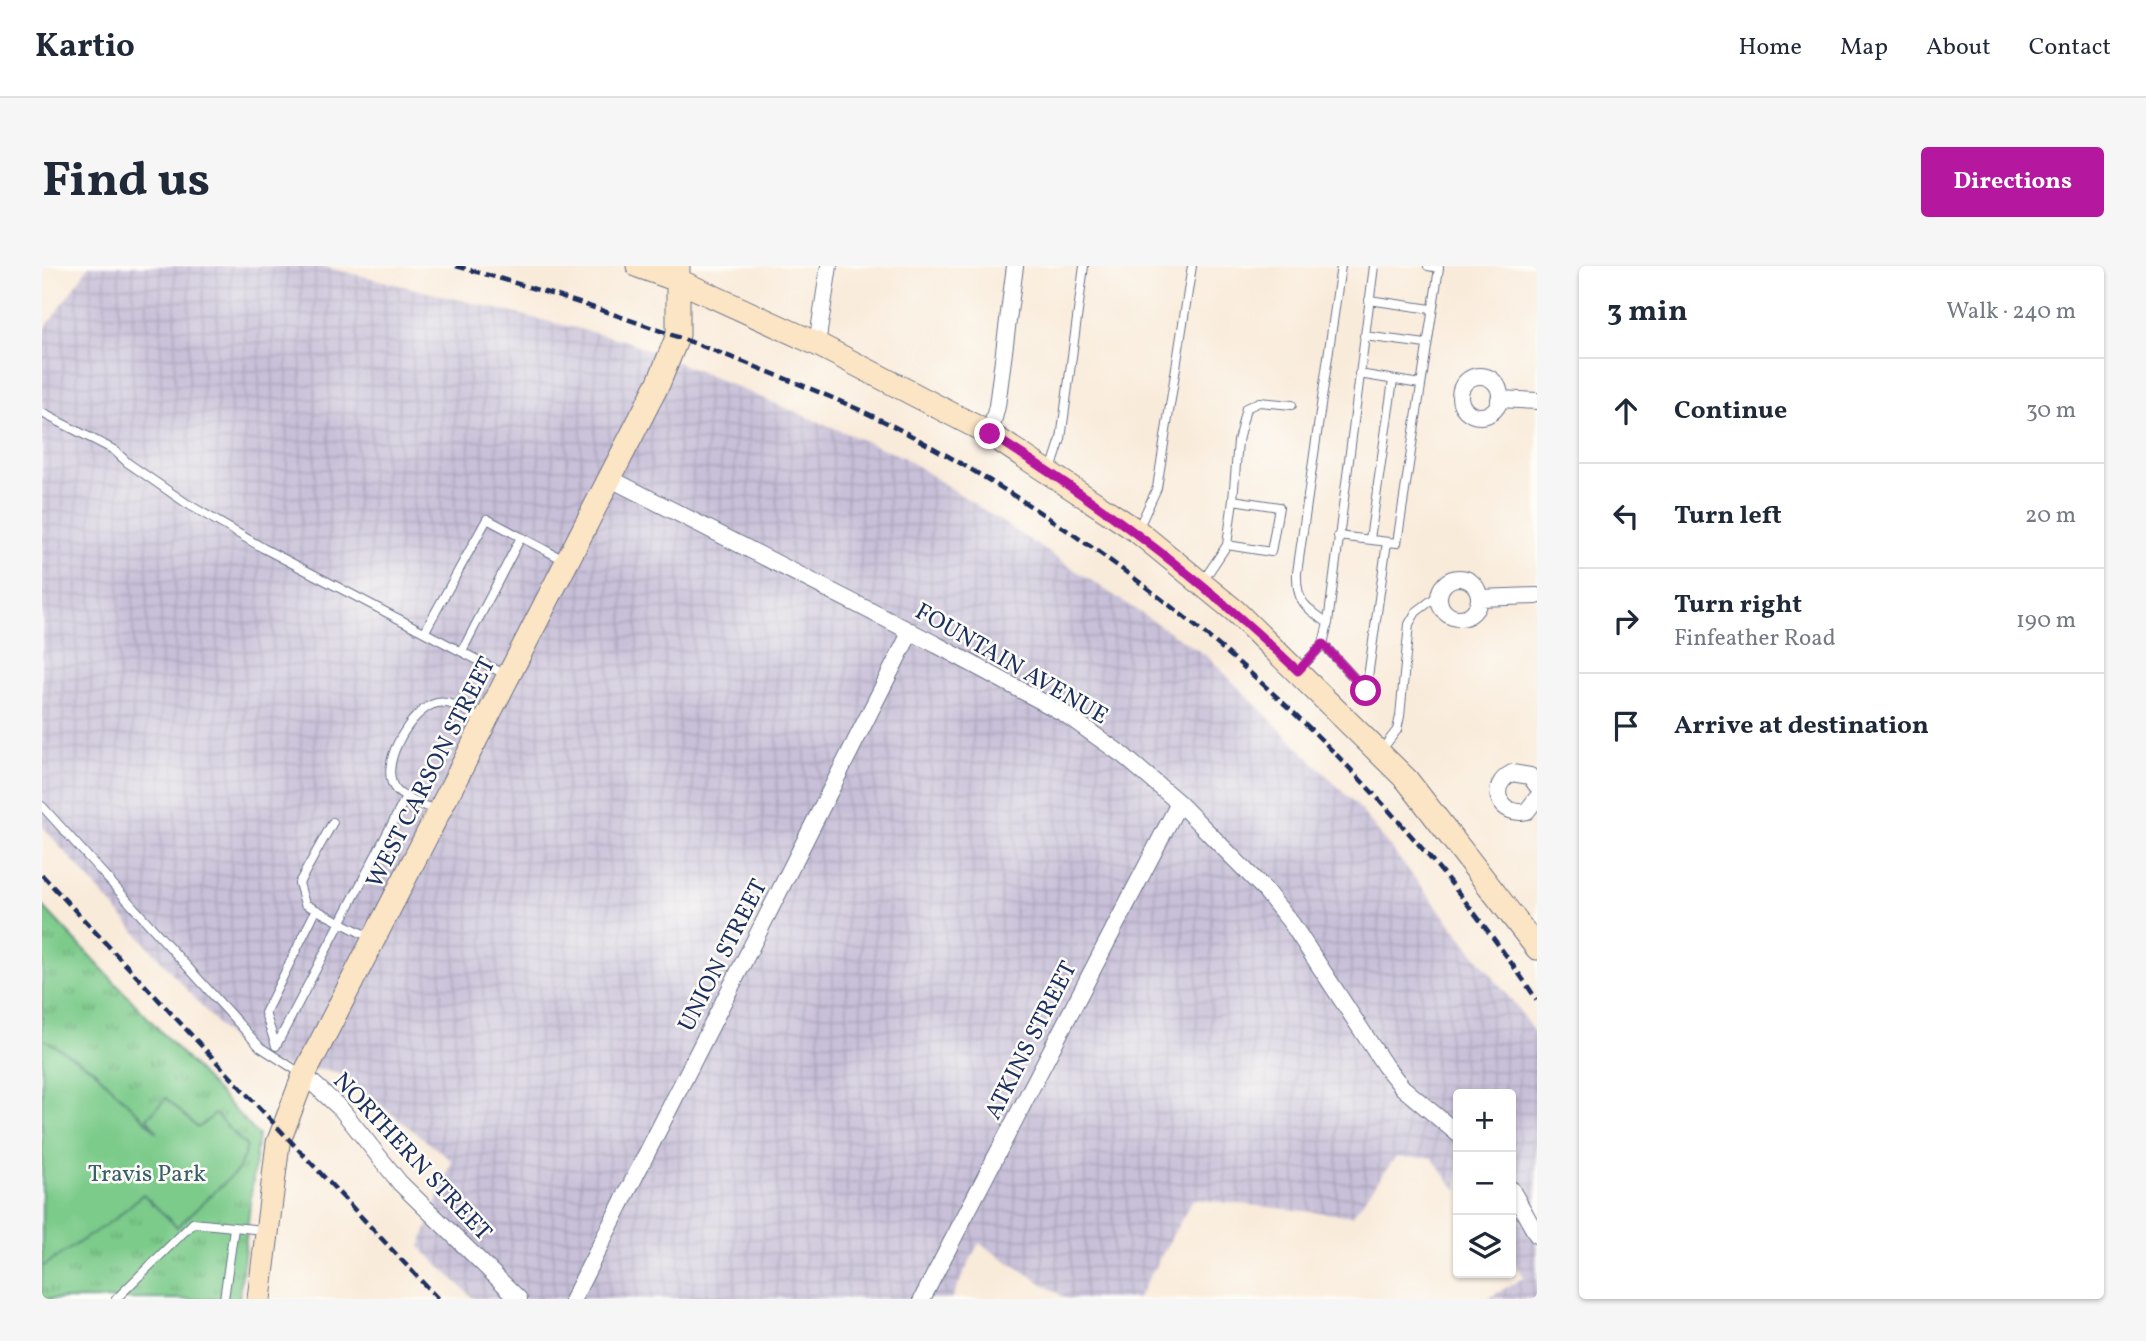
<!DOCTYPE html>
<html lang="en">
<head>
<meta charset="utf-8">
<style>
	:root { --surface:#fff; --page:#f6f6f7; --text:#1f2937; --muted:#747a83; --line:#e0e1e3; --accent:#b5179e }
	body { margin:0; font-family:Vollkorn,serif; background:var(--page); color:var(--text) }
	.controls { position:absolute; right:21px; bottom:21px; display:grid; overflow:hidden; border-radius:7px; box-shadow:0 2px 5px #0004 }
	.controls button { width:63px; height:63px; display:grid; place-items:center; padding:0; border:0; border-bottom:2px solid var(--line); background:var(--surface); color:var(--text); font:35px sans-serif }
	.stop { position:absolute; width:21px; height:21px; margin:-16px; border:5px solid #b5179e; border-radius:50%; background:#fff }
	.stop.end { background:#b5179e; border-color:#fff; box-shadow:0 2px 7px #0008 }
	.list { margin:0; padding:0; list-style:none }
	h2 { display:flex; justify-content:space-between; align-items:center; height:91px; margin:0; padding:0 28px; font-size:30px }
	h2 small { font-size:23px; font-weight:400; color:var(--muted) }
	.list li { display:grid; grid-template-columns:46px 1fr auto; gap:21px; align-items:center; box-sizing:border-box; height:105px; padding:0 28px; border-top:2px solid var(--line) }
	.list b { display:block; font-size:26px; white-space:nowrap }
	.list p { margin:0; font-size:23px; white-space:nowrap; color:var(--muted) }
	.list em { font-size:23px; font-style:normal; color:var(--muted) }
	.icon { flex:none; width:38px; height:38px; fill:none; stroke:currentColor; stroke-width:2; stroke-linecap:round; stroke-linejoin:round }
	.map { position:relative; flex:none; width:1495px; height:1033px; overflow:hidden; border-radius:7px }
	header { display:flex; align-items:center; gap:42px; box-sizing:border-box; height:98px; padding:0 35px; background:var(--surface); border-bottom:2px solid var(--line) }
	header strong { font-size:33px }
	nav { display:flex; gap:38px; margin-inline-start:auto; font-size:24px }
	.intro { display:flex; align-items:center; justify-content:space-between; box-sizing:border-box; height:168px; padding:0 42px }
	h1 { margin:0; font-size:49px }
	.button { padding:18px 32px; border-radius:7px; background:var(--accent); color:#fff; font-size:24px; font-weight:700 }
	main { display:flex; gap:42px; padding:0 42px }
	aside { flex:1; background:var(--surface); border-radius:7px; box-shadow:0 2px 5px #0004 }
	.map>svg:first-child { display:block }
	.industrial { fill:url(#industrial-grid) }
	.grass { fill:url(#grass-tufts); stroke:#4c7d74; stroke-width:2 }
	.garden { fill:#7ccb8a; stroke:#4c7d74; stroke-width:2 }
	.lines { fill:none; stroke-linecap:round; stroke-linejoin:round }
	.lane-casing { stroke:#697189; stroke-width:10 }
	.street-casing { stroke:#697189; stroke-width:18 }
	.secondary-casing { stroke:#697189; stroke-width:25 }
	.lane { stroke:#fff; stroke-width:8 }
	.street { stroke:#fff; stroke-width:16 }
	.secondary { stroke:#fce5c4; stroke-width:23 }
	.rail { stroke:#1b2f5e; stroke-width:4.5; stroke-dasharray:10 5; stroke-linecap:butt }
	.route { stroke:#b5179e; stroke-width:9 }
	.labels { text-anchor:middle; stroke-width:5; stroke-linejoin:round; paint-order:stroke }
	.street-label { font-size:24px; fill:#1b2f5e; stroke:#fdfcf7 }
	.park-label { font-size:24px; fill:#385e6b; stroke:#fdfcf7 }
</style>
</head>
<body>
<header>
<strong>Kartio</strong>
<nav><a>Home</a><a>Map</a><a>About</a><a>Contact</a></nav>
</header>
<div class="intro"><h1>Find us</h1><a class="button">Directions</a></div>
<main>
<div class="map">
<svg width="1495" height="1033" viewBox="0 0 1495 1033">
	<defs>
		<pattern id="industrial-grid" width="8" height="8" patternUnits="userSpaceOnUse" patternTransform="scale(1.75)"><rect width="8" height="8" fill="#c8c0d8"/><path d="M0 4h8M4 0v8" fill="none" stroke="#aba5bc"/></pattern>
		<pattern id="grass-tufts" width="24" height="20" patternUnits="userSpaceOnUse" patternTransform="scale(1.75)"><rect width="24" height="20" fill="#7ccb8a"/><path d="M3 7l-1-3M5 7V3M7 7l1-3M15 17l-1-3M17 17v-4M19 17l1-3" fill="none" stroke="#65a574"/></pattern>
	</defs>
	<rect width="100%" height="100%" fill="#fdfcf7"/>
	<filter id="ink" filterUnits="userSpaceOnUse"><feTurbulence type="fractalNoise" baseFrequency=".0143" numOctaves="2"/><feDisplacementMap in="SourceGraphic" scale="14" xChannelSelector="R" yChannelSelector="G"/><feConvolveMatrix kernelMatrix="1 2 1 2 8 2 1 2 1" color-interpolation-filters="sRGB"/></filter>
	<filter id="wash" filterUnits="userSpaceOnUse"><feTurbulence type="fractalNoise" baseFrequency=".00686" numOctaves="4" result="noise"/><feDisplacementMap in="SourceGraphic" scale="28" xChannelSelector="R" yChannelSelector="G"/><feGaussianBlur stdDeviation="1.57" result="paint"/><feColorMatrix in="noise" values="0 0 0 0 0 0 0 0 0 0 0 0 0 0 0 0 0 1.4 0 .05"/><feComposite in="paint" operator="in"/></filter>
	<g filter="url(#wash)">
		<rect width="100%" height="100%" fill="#f9ebda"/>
		<!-- industrial -->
		<path class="industrial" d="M47,0H279L582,74L861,191L1166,391L1317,542L1474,740L1495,771V1033H1445L1482,1011L1469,993V828H1416V926L1390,892H1353L1310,950L1151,933L1095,1033H1025L937,977L909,1033H432L378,981L410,895L296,806L209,796L0,560V67Z"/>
		<!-- grass -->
		<path class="grass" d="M0,639L216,869L197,1033H0Z"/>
		<!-- garden -->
		<path class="garden" d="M0,772L52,804L116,867L105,852L124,832L156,862L173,848L205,881L196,904L135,961L101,928L74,952L0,1001Z"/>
	</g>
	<g filter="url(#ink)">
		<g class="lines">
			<!-- lane casing -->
			<g class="lane-casing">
				<path id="lane" d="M1327,34L1389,43
					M1322,70L1384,78
					M1317,108L1378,118
					M0,147L72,184L86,197L144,237L221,282L466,410
					M1009,204L1019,173L1042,0
					M1191,234L1196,175L1204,142L1217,136L1250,139
					M1096,263L1115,222L1150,0
					M1296,270L1355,277L1397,2L1386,0
					M1328,273L1351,114
					M1161,315L1185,279L1229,286L1237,241L1191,234L1185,279
					M1286,357C1263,341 1254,336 1255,307L1299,0
					M383,365L445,253L522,294
					M1281,378L1324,425
					M420,385L479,271
					M1256,405L1281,378L1286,357L1332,0
					M1324,425L1345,276
					M1338,486L1355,464L1358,450L1367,358L1374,346L1398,328
					M0,540L218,781L260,808
					M395,545C383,539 365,535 355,525C333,503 369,442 395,437C410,434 427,447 440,454
					M291,556L257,617L263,638L329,672
					M274,644L223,747L234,780L364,531
					M74,1033L151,957L222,964
					M182,1033L192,962"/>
			</g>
			<!-- street casing -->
			<g class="street-casing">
				<path id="street" d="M775,78L787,0
					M1418 130a20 20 0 1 1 40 0a20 20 0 1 1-40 0Z
					M1457,133L1495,135
					M948,168L955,140L973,0
					M567,212L895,379L1023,448L1082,490L1137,537L1222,623L1250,658L1343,800L1361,822L1416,868
					M1397 332a20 20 0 1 1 40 0a20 20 0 1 1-40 0Z
					M1438,332L1495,330
					M1495,520L1488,510L1470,507C1444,520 1458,552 1485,545L1495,532
					M262,809L299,843L358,917L477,1033
					M1469,923L1495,969
					M531,1033L869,365
					M880,1033L1137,537"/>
			</g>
			<!-- secondary casing -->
			<g class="secondary-casing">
				<path id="secondary" d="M596,0L635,14L775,78L948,168L1095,265L1193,345L1365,514L1495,682
					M217,1033L236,877L262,809L617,116L636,69V1"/>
			</g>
			<!-- lane -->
			<use href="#lane" class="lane"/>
			<!-- street -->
			<use href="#street" class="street"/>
			<!-- secondary -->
			<use href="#secondary" class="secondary"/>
			<!-- rail -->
			<path class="rail" d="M414,0C516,28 616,62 714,101C770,123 826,145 879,175C1125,310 1338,501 1495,734
				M0,609L396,1033"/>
		</g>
	</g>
	<g class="lines" filter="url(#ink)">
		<!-- route -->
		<path class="route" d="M948,168C1059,237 1161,314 1256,405L1281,378L1324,425"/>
	</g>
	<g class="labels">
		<!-- street labels -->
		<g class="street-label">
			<text transform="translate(970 397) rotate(30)" y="8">FOUNTAIN AVENUE</text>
			<text transform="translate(388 506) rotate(-63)" y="8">WEST CARSON STREET</text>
			<text transform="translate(680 689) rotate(-63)" y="8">UNION STREET</text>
			<text transform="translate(988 774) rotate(-63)" y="8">ATKINS STREET</text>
			<text transform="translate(371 890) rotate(47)" y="8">NORTHERN STREET</text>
		</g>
		<!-- park labels -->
		<g class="park-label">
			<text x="105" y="915">Travis Park</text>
		</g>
	</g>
</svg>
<div class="controls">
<button>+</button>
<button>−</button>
<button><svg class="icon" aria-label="layers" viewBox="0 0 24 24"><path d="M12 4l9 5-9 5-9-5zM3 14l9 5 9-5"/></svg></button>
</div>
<div class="stop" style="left:1324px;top:425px"></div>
<div class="stop end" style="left:948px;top:168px"></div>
</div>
<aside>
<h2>3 min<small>Walk · 240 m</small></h2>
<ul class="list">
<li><svg class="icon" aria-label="ahead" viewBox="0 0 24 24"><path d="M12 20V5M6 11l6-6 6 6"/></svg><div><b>Continue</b></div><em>30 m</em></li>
<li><svg class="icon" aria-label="left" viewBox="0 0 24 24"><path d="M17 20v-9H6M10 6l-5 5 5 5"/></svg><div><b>Turn left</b></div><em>20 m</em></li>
<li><svg class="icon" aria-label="right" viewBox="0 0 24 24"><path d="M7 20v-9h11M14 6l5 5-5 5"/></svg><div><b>Turn right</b><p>Finfeather Road</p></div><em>190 m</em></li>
<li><svg class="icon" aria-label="arrive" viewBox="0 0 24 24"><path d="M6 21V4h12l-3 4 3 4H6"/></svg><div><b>Arrive at destination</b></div></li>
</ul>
</aside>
</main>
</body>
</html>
